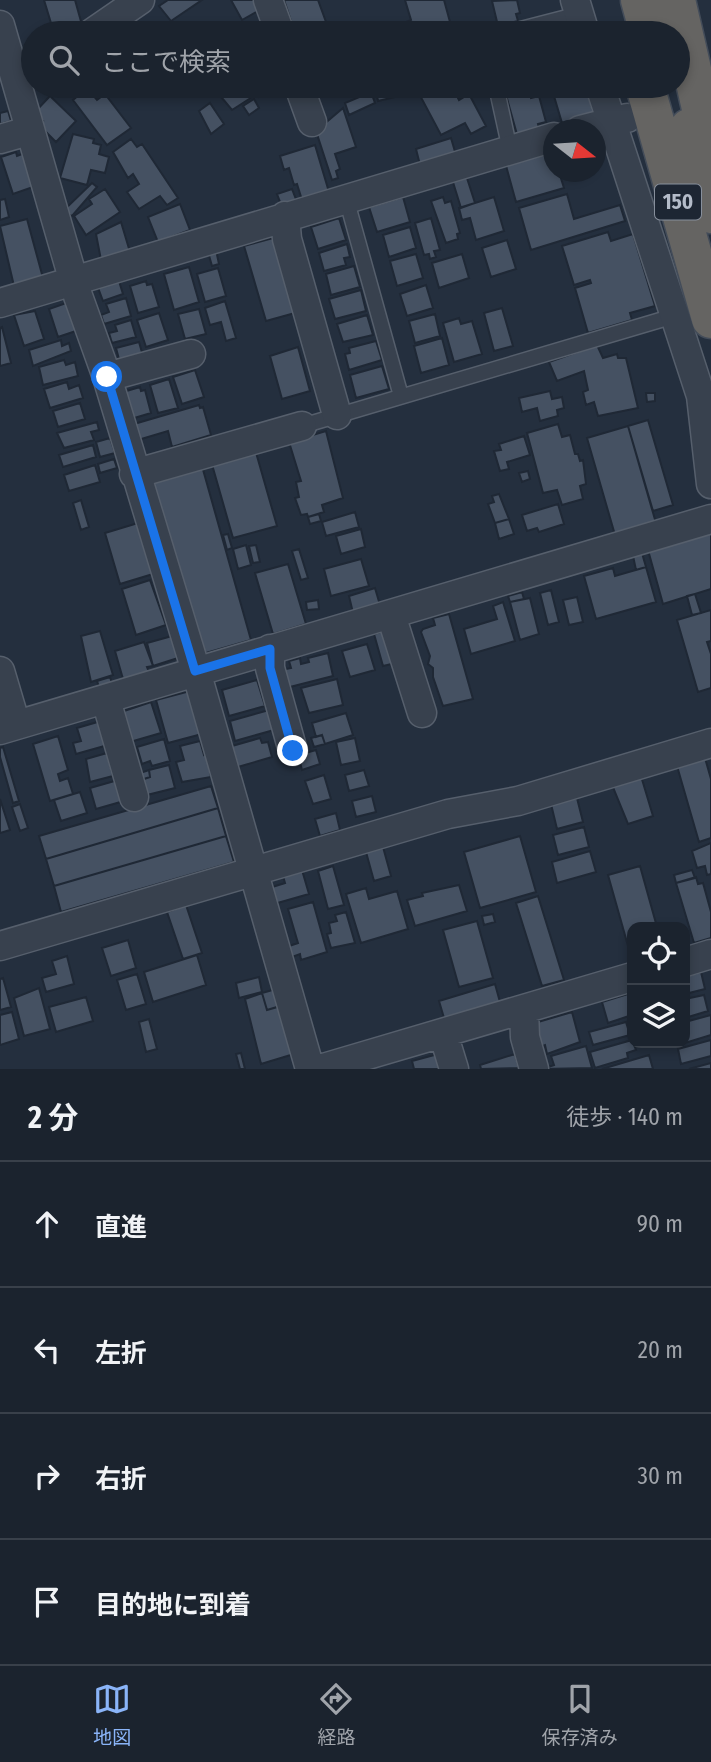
<!DOCTYPE html>
<html lang="ja">
<head>
<meta charset="utf-8">
<style>
	:root { --surface:#1b232e; --page:#242b36; --text:#f1f3f6; --muted:#a0a4aa; --line:#39404a; --accent:#8ab4f8 }
	body { margin:0; font-family:"Fira Sans Condensed","Noto Sans JP",sans-serif; background:var(--page); color:var(--text) }
	.controls { position:absolute; right:21px; bottom:21px; display:grid; overflow:hidden; border-radius:14px; box-shadow:0 4px 10px #0003 }
	.controls button { width:63px; height:63px; display:grid; place-items:center; padding:0; border:0; border-bottom:2px solid var(--line); background:var(--surface); color:var(--text); font:35px sans-serif }
	.compass { position:absolute; left:543px; top:119px; width:63px; height:63px; border-radius:50%; background:var(--surface); box-shadow:0 4px 10px #0003; rotate:107deg }
	.stop { position:absolute; width:21px; height:21px; margin:-16px; border:5px solid #1a73e8; border-radius:50%; background:#fff }
	.stop.end { background:#1a73e8; border-color:#fff; box-shadow:0 2px 7px #0008 }
	.list { margin:0; padding:0; list-style:none }
	h2 { display:flex; justify-content:space-between; align-items:center; height:91px; margin:0; padding:0 28px; font-size:30px }
	h2 small { font-size:23px; font-weight:400; color:var(--muted) }
	.list li { display:grid; grid-template-columns:46px 1fr auto; gap:21px; align-items:center; box-sizing:border-box; height:126px; padding:0 28px; border-top:2px solid var(--line) }
	.list b { display:block; font-size:26px; white-space:nowrap }
	.list em { font-size:23px; font-style:normal; color:var(--muted) }
	.icon { flex:none; width:38px; height:38px; fill:none; stroke:currentColor; stroke-width:2; stroke-linecap:round; stroke-linejoin:round }
	.map { position:relative; flex:none; width:711px; height:1069px; overflow:hidden }
	.search { position:absolute; background:var(--surface); box-shadow:0 4px 10px #0003; left:21px; right:21px; top:21px; height:77px; display:flex; align-items:center; gap:18px; box-sizing:border-box; padding:0 24px; border-radius:38px; color:var(--muted); font-size:26px }
	.sheet { height:595px; background:var(--surface) }
	nav { display:flex; justify-content:space-around; align-items:center; box-sizing:border-box; height:98px; border-top:2px solid var(--line); background:var(--surface); font-size:19px; color:var(--muted) }
	nav a { display:grid; justify-items:center; gap:4px }
	nav .on { color:var(--accent) }
	.map>svg:first-child { display:block }
	.building { fill:#455162; stroke:#1f2835; stroke-width:2 }
	.lines { fill:none; stroke-linecap:round; stroke-linejoin:round }
	.service-casing { stroke:#565f6c; stroke-width:17 }
	.minor-casing { stroke:#565f6c; stroke-width:31 }
	.trunk-casing { stroke:#434c59; stroke-width:41 }
	.service { stroke:#38414e; stroke-width:14 }
	.minor { stroke:#38414e; stroke-width:28 }
	.trunk { stroke:#656462; stroke-width:38 }
	.route { stroke:#1a73e8; stroke-width:9 }
	.labels { text-anchor:middle; stroke-width:5; stroke-linejoin:round; paint-order:stroke }
	.shield { fill:#1d2633; stroke:#878f9c; stroke-width:2 }
	.shield-label { font-size:21px; font-weight:bold; fill:#b4bcc9 }
</style>
</head>
<body>
<div class="map">
<svg width="711" height="1069" viewBox="0 0 711 1069">
	<rect width="100%" height="100%" fill="#242f3e"/>
	<!-- building -->
	<path class="building" d="M44,0H75L82,25L54,33Z
		M168,0H202L171,21L159,6Z
		M231,0H254L260,10L242,20Z
		M284,0H318L330,33H295Z
		M405,0H444L453,33H409L406,22L411,20Z
		M517,0L520,13L516,14L518,21L498,26L492,1Z
		M212,86H266L267,93L259,97L257,94L232,110Z
		M375,86H411L412,93L378,101Z
		M420,86H452L459,100L469,94L486,126L471,134L465,123L441,135L416,88Z
		M551,86H586L594,114L562,123Z
		M87,88L97,100L105,94L131,128L107,145L73,100Z
		M528,89L531,98L539,96L546,122L538,124L540,132L518,138L506,95Z
		M371,92L375,103L349,115L345,103Z
		M50,96L76,121L56,142L39,125L43,121L34,113Z
		M254,99L259,108L249,115L243,106Z
		M210,103L224,124L211,134L199,111Z
		M343,108L356,147L335,154L340,169L336,171L338,178L332,180L316,131Z
		M8,111L11,121L0,124V113Z
		M73,134L94,139L93,143L101,145L99,154L109,157L105,173L91,170L87,185L60,178Z
		M451,138L456,155L420,165L416,149Z
		M131,139L137,147L142,144L178,198L167,205L160,196L139,209L127,192L139,184L133,174L128,178L113,152Z
		M315,145L329,192L302,200L297,184L294,185L289,168L284,170L280,156Z
		M554,151V172H559L564,188L516,202L505,162Z
		M16,152L17,156L25,153L36,186L13,194L1,157Z
		M466,175L475,203L461,208L452,179Z
		M92,183L97,187L72,216L63,211Z
		M105,189L120,212L86,235L74,216L92,204L89,199Z
		M292,189L297,202L282,207L277,194Z
		M567,194L574,219L620,205L625,221L531,250L519,208Z
		M403,197L410,222L377,232L369,207Z
		M443,197L445,203L451,201L460,233L457,234L458,239L446,243L431,201Z
		M494,197L504,231L476,240L470,218L462,220L459,208Z
		M5,199L9,217L0,220V200Z
		M180,204L190,230L158,242L148,217Z
		M339,218L346,240L318,249L311,227Z
		M431,218L440,250L434,251L436,257L430,259L429,254L424,255L415,223Z
		M27,219L43,278L14,286L0,226Z
		M121,222L130,252L101,260L96,234Z
		M410,227L416,248L389,257L383,235Z
		M608,232L611,241L633,234L655,306L630,313L632,320L588,333L575,288L591,283L590,280L574,285L562,246Z
		M273,238L295,313L266,321L244,246Z
		M507,240L516,269L491,277L482,248Z
		M347,244L350,257L344,258L346,265L324,271L319,253Z
		M216,250L219,264L212,266L208,252Z
		M416,254L423,278L397,286L390,261Z
		M462,254L469,278L439,288L432,263Z
		M354,266L360,287L331,295L326,274Z
		M189,267L199,302L174,310L164,274Z
		M218,268L226,296L205,302L197,274Z
		M118,278L123,294L103,301L97,285Z
		M146,281L147,285L152,284L159,307L138,313L130,286Z
		M426,285L433,308L407,316L400,294Z
		M361,290L366,311L335,319L329,299Z
		M126,298L131,316L104,324L101,315L109,312L106,304Z
		M225,301L236,338L226,341L221,322L210,325L205,308Z
		M69,302L76,331L58,337L49,309Z
		M502,308L513,346L494,351L484,313Z
		M199,309L206,334L185,339L178,314Z
		M35,311L44,339L24,346L14,315Z
		M159,313L168,340L146,347L137,320Z
		M435,314L440,336L415,343L409,321Z
		M367,315L373,335L343,342L337,324Z
		M459,318L461,324L472,321L482,354L454,362L443,323Z
		M131,320L136,337L112,343L109,333L117,331L115,325Z
		M2,327L11,363L0,366V328Z
		M442,338L449,365L421,373L414,346Z
		M61,340L62,346L69,343L71,351L33,366L29,350Z
		M376,341L382,360L349,370L345,354L350,353L349,348Z
		M139,342L143,356L120,363L116,348Z
		M597,345L603,358L617,354L618,358H626L638,408L598,416L594,402L586,405L583,392L588,390L584,371L557,381L549,362Z
		M298,347L310,391L282,399L270,356Z
		M64,360L66,365L75,362L78,376L43,385L39,367Z
		M382,366L389,389L356,398L350,375Z
		M195,370L204,397L182,404L173,377Z
		M169,379L178,408L158,413L150,385Z
		M67,382L69,389L79,385L83,398L50,408L44,389Z
		M140,387L141,391L145,390L151,413L131,419L123,392Z
		M550,391L552,399L562,397L564,408L557,410L558,416L540,421L537,408L522,412L519,398Z
		M646,393H655V401L647,402Z
		M80,403L85,419L58,427L53,411Z
		M199,405L200,408L203,407L211,435L172,447L168,431L138,440L134,424Z
		M648,420L673,505L653,511L628,426Z
		M97,422L99,430L91,432L94,440L64,448L57,433Z
		M558,424L562,437L570,435L575,454H578L580,461L583,460L586,484L580,486L583,499L562,505L557,490L543,493L527,433Z
		M628,426L656,523L615,535L587,438Z
		M326,431L343,498L322,505L324,512L308,517L307,514L301,515L295,498L299,497L296,482L301,481L289,442Z
		M524,436L530,455L507,462L509,469L500,471L494,451L501,450L499,444Z
		M110,438L115,453L100,457L96,442Z
		M93,445L96,457L63,467L59,455Z
		M255,449L277,526L233,538L211,461Z
		M114,459L117,468L100,473L98,464Z
		M95,465L100,482L69,491L64,475Z
		M202,466L251,640L199,655L151,481Z
		M528,471L530,479L522,482L519,473Z
		M499,494L509,519L495,523L488,504L494,502L492,496Z
		M81,500L89,527L81,530L73,503Z
		M558,504L564,524L539,532L537,528L527,531L522,515Z
		M355,512L359,527L326,536L322,522Z
		M319,514L321,521L310,524L308,517Z
		M509,519L514,534L499,539L495,523Z
		M138,523L153,574L120,584L105,533Z
		M361,529L365,547L341,554L336,536Z
		M711,532V589L663,604L648,550Z
		M228,534L232,548L227,550L223,535Z
		M246,545L251,565L238,569L233,549Z
		M256,545L260,562L253,563L249,546Z
		M299,549L308,578L301,580L292,551Z
		M642,553L646,567L636,570L633,556Z
		M361,559L369,586L331,596L324,569Z
		M288,564L306,624L273,634L255,573Z
		M646,567L656,602L596,619L584,576L613,568L615,576Z
		M150,580L166,625L136,635L122,589Z
		M375,588L380,605L353,613L349,596Z
		M551,590L559,622L548,625L540,593Z
		M522,592L524,599L510,602L508,596Z
		M695,594L701,613L692,615L687,596Z
		M577,597L583,622L569,625L563,600Z
		M530,598L539,634L520,640L510,602Z
		M318,600L319,609L307,610L306,602Z
		M503,602L515,641L471,654L464,629L497,619L493,606Z
		M711,610V641L707,642L711,654V688L698,692L677,620Z
		M449,614L473,699L443,706L433,677V668L428,664L430,656L421,632L423,629L435,625L433,618Z
		M100,631L113,675L91,682L81,636Z
		M384,631L396,663L383,666L374,634Z
		M172,636L178,658L153,666L147,643Z
		M144,642L153,666L147,667L149,672L123,679L115,651Z
		M367,644L375,670L350,677L342,651Z
		M328,653L333,676L286,688L281,670L291,668L289,661L300,658L301,664L309,662L308,658Z
		M110,677L112,683L99,687L97,681Z
		M337,679L343,705L309,713L301,688Z
		M257,680L265,706L229,716L222,690Z
		M190,691L202,734L168,743L156,700Z
		M151,702L161,733L130,742L121,712Z
		M269,710L274,730L235,741L230,721Z
		M346,713L353,735L325,744L322,735L316,737L312,723Z
		M101,721L108,745L76,754L73,743L81,741L77,728Z
		M322,735L325,744L314,747L311,738Z
		M58,736L68,770L58,774L60,781L68,778L73,794L50,801L33,744Z
		M260,738L262,743L268,742L272,757L238,767L232,746Z
		M355,738L360,761L341,765L336,742Z
		M164,739L170,761L152,766L150,761L142,764L137,747Z
		M200,741L204,755L207,753L211,777L182,782L176,762L184,760L180,746Z
		M3,747L19,801L13,803L0,757V748Z
		M316,750L320,764L302,770L298,755Z
		M107,753L113,776L90,782L86,759Z
		M705,758L711,779V838L699,842L677,766Z
		M169,765L175,788L143,796L138,781L150,777L149,770Z
		M149,770L150,777L138,781L137,774Z
		M364,770L369,786L349,791L345,775Z
		M324,775L331,799L313,804L305,781Z
		M641,776L653,816L628,824L612,785Z
		M118,780L124,801L96,809L90,788Z
		M211,786L218,808L46,859L39,836Z
		M80,792L87,813L61,821L54,800Z
		M372,796L376,812L356,817L352,801Z
		M577,798L583,822L557,829L551,804Z
		M0,799L10,830L0,833Z
		M20,804L28,828L20,831L12,807Z
		M218,808L226,836L54,886L46,859Z
		M336,813L340,830L320,836L315,819Z
		M584,827L589,847L558,855L553,835Z
		M226,836L234,862L61,912L54,886Z
		M520,836L536,892L480,908L464,852Z
		M711,843V874L707,875L705,866L697,868L692,851Z
		M383,847L391,876L374,881L366,852Z
		M590,851L596,872L557,883L552,862Z
		M333,866L344,905L328,909L318,871Z
		M640,866L657,927H632V960L608,875Z
		M302,870L309,894L274,904L269,888L285,883L283,876Z
		M692,870L695,878L676,883L674,875Z
		M696,877L698,884L703,883L711,912V938L694,943L676,883Z
		M459,885L467,911L415,926L407,900L423,896L422,893Z
		M366,888L369,899L397,891L408,929L361,943L346,894Z
		M538,896L564,980L542,986L516,903Z
		M313,902L327,952L301,960L300,954L292,957L289,946L298,943L288,909Z
		M186,905L202,953L183,959L167,912Z
		M346,912L355,943L331,948L327,934L331,933L329,923L337,921L335,915Z
		M493,914L495,922L484,925L482,916Z
		M477,921L493,978L459,987L443,930Z
		M128,940L136,968L111,976L102,948Z
		M197,955L206,985L153,1002L144,972Z
		M67,956L74,984L46,992L42,978L56,974L52,961Z
		M701,972L705,989L685,994V976Z
		M137,974L146,1004L126,1010L117,980Z
		M259,977L262,992L239,998L236,983Z
		M3,978L11,1007L0,1010V979Z
		M495,984L500,1002L444,1018L439,1001Z
		M39,988L50,1029L24,1036L14,998Z
		M276,989L281,1006L267,1010L262,993Z
		M262,993L267,1010L280,1006L294,1054L261,1064L245,999Z
		M631,993L632,1015L608,1023L602,1002Z
		M704,995L708,1011L685,1018V999Z
		M86,997L93,1021L56,1032L49,1007Z
		M12,1012L19,1039L0,1045V1015Z
		M572,1012L580,1042L547,1054L545,1045L540,1047L538,1022Z
		M711,1015V1035L685,1043V1022Z
		M149,1019L157,1049L146,1052L139,1022Z
		M626,1022L630,1035L593,1045L589,1032Z
		M632,1040L636,1050L627,1053L628,1058L595,1068L590,1052Z
		M711,1040V1056L681,1064L678,1049Z
		M586,1046L592,1068L542,1069L554,1065L551,1056Z
		M241,1053L245,1069H240L236,1054Z
		M438,1054L442,1069H414L412,1061Z
		M515,1054L519,1068L481,1069L480,1065Z
		M649,1055L653,1069H602Z
		M711,1063V1069H689Z"/>
	<g class="lines">
		<!-- service casing -->
		<g class="service-casing">
			<path id="service" d="M505,33L579,14
				M496,86L510,150
				M346,198L401,396
				M302,426L674,316"/>
		</g>
		<!-- minor casing -->
		<g class="minor-casing">
			<path id="minor" d="M268,0L280,33
				M575,0L585,33
				M0,25L78,296L107,377L196,671L310,1069
				M92,33L140,0
				M299,86L312,122
				M600,86L701,396L711,484
				M580,130L627,118
				M0,139L28,131
				M285,216L287,239L337,415
				M0,303L554,137
				M107,377L191,354
				M134,474L302,426
				M391,615L422,713
				M270,649V668L293,751
				M0,671L16,725
				M106,700L134,797
				M0,730L711,519
				M0,946L448,814L518,801L711,743
				M685,962L711,954
				M524,1009L525,1037L534,1069
				M443,1033L454,1069
				M320,1069L632,977"/>
		</g>
		<!-- trunk casing -->
		<g class="trunk-casing">
			<path id="trunk" d="M640,0L649,33
				M676,0L711,152
				M645,86L711,319
				M689,128L711,214"/>
		</g>
		<!-- service -->
		<use href="#service" class="service"/>
		<!-- minor -->
		<use href="#minor" class="minor"/>
		<!-- trunk -->
		<use href="#trunk" class="trunk"/>
	</g>
	<g class="lines">
		<!-- route -->
		<path class="route" d="M107,377L195,671L270,649V668L293,751"/>
	</g>
	<g class="labels">
		<!-- shield labels -->
		<rect class="shield" x="655" y="184.5" width="46" height="35" rx="5"/>
		<g class="shield-label">
			<text x="678" y="209">150</text>
		</g>
	</g>
</svg>
<div class="controls">
<button><svg class="icon" aria-label="locate" viewBox="0 0 24 24"><circle cx="12" cy="12" r="6"/><path d="M12 2v4M12 18v4M2 12h4M18 12h4"/></svg></button>
<button><svg class="icon" aria-label="layers" viewBox="0 0 24 24"><path d="M12 4l9 5-9 5-9-5zM3 14l9 5 9-5"/></svg></button>
</div>
<svg class="compass" viewBox="-18 -18 36 36"><path d="M0-13l5 13h-10z" fill="#e53935"/><path d="M0 13l5-13h-10z" fill="#a0a4aa"/></svg>
<div class="stop" style="left:107px;top:377px"></div>
<div class="stop end" style="left:293px;top:751px"></div>
<div class="search"><svg class="icon" aria-label="search" viewBox="0 0 24 24"><circle cx="10" cy="10" r="6"/><path d="M15 15l6 6"/></svg>ここで検索</div>
</div>
<section class="sheet">
<h2>2 分<small>徒歩 · 140 m</small></h2>
<ul class="list">
<li><svg class="icon" aria-label="ahead" viewBox="0 0 24 24"><path d="M12 20V5M6 11l6-6 6 6"/></svg><div><b>直進</b></div><em>90 m</em></li>
<li><svg class="icon" aria-label="left" viewBox="0 0 24 24"><path d="M17 20v-9H6M10 6l-5 5 5 5"/></svg><div><b>左折</b></div><em>20 m</em></li>
<li><svg class="icon" aria-label="right" viewBox="0 0 24 24"><path d="M7 20v-9h11M14 6l5 5-5 5"/></svg><div><b>右折</b></div><em>30 m</em></li>
<li><svg class="icon" aria-label="arrive" viewBox="0 0 24 24"><path d="M6 21V4h12l-3 4 3 4H6"/></svg><div><b>目的地に到着</b></div></li>
</ul>
</section>
<nav>
<a class="on"><svg class="icon" aria-label="map" viewBox="0 0 24 24"><path d="M3 6l6-2 6 2 6-2v14l-6 2-6-2-6 2zM9 4v14M15 6v14"/></svg>地図</a>
<a><svg class="icon" aria-label="directions" viewBox="0 0 24 24"><path d="M12 3l9 9-9 9-9-9zM9 14v-3h6M13 9l2 2-2 2"/></svg>経路</a>
<a><svg class="icon" aria-label="saved" viewBox="0 0 24 24"><path d="M7 4h10v16l-5-4-5 4z"/></svg>保存済み</a>
</nav>
</body>
</html>
